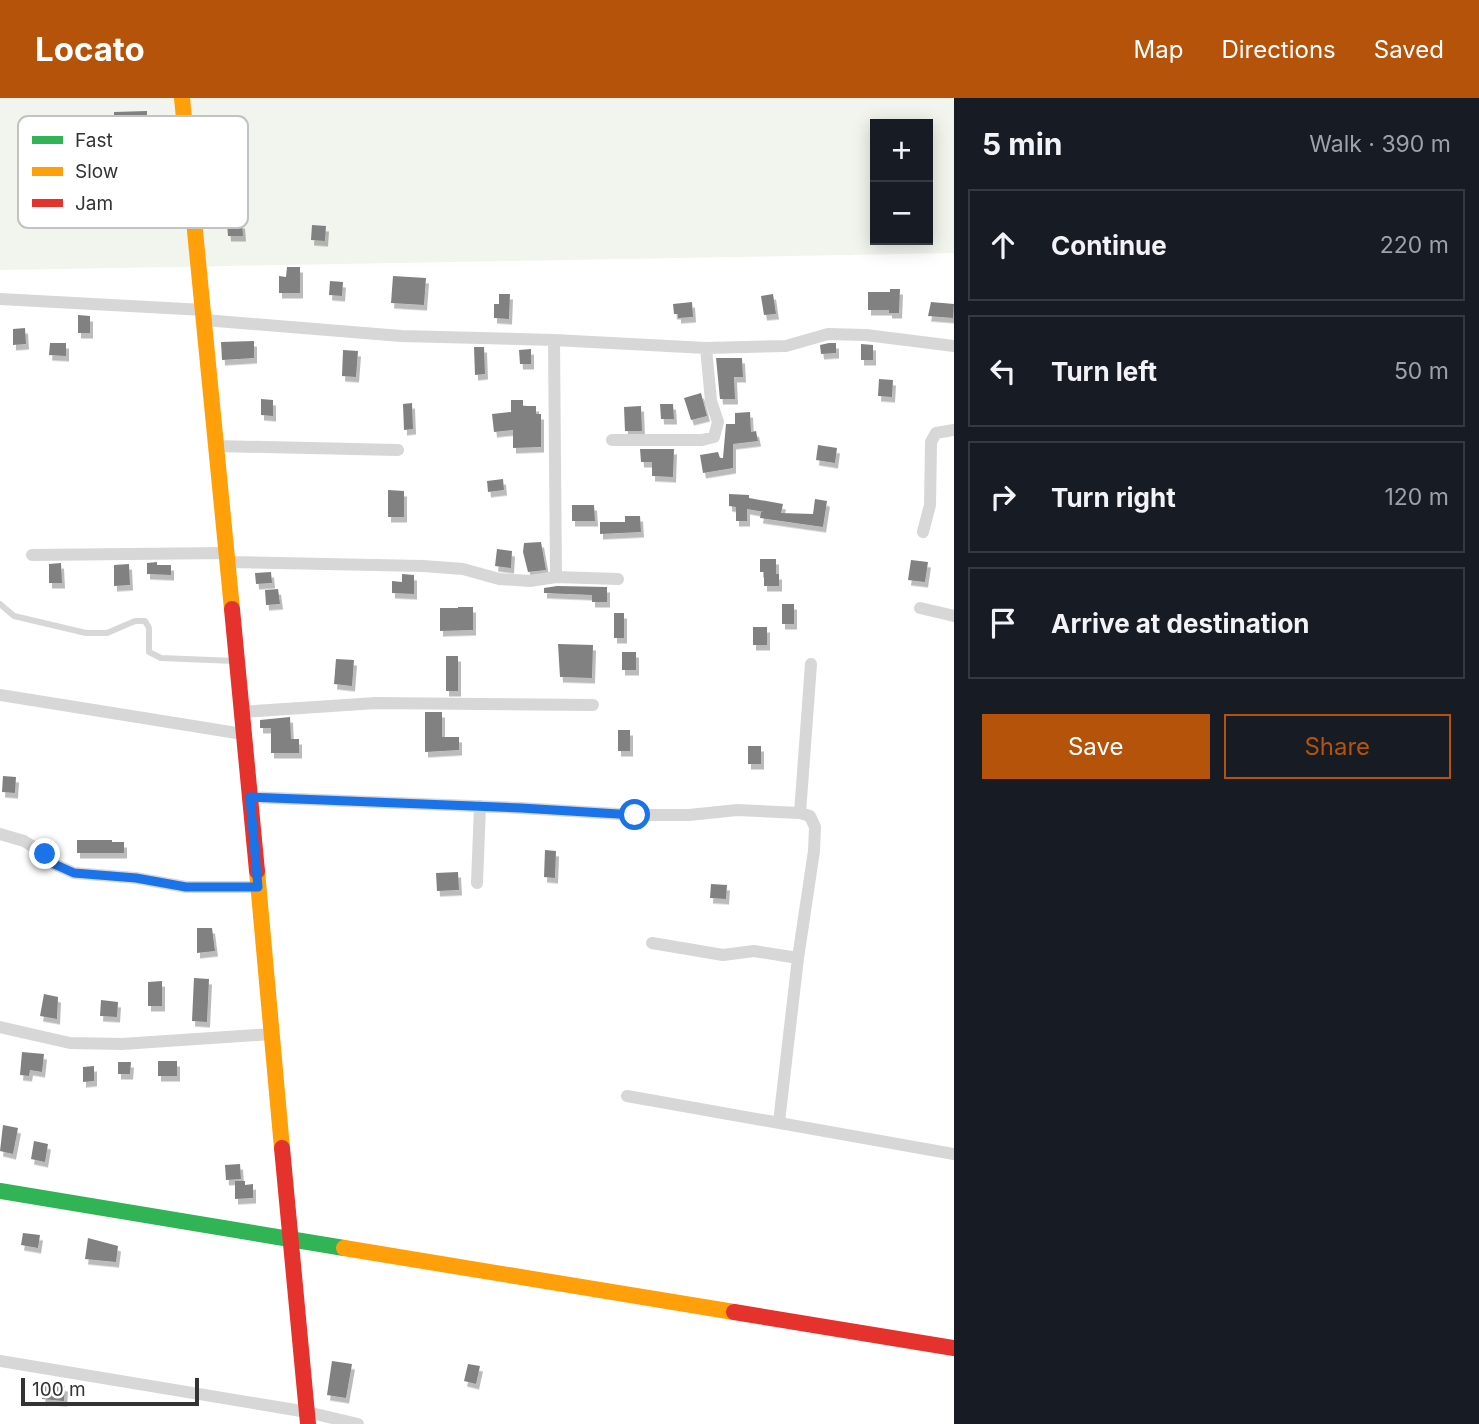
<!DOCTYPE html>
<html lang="en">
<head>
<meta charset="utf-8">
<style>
	:root { --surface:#171b24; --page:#20242c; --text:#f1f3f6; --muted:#9ea1a6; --line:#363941; --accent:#b45309 }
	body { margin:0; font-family:Inter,sans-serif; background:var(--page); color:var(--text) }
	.controls { position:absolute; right:21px; top:21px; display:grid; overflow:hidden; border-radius:0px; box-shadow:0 4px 18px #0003 }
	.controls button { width:63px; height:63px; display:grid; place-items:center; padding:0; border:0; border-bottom:2px solid var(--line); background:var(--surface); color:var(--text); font:35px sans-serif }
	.scale { position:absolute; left:21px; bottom:18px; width:178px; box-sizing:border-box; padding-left:7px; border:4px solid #333; border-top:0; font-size:19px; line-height:24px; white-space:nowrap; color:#333; -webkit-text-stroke:5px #fff; paint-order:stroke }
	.stop { position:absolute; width:21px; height:21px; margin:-16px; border:5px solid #1a73e8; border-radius:50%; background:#fff }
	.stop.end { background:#1a73e8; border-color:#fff; box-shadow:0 2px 7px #0008 }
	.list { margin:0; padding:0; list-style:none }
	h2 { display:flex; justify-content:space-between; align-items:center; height:91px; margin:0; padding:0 28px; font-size:30px }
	h2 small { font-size:23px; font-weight:400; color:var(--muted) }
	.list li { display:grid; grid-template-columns:46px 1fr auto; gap:21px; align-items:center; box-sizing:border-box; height:112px; margin:0 14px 14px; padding:0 14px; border:2px solid var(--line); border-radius:0px }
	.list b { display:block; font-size:26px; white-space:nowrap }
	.list em { font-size:23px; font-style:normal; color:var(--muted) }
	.actions { display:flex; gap:14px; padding:21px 28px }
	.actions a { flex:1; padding:16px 0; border:2px solid var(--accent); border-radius:0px; text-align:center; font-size:24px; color:var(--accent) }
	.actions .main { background:var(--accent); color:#fff }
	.icon { flex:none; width:38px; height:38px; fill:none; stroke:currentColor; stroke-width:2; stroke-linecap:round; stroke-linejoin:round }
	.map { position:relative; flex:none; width:954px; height:1326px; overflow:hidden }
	header { display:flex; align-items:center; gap:42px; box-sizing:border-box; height:98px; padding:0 35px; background:var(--accent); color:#fff }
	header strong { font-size:33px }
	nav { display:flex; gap:38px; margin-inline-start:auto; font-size:24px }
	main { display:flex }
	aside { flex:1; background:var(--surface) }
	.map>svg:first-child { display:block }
	.green { fill:#f1f5ed; fill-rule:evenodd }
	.building { fill:#818181; filter:url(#shadow) }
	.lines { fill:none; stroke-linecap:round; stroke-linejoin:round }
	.lane { stroke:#d7d7d7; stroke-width:6 }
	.street { stroke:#d7d7d7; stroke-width:12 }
	.fast { stroke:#30b455; stroke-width:16 }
	.slow { stroke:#ff9f0a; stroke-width:16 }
	.jam { stroke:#e5322d; stroke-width:16 }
	.route { stroke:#1a73e8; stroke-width:9 }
	.key { fill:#fff; stroke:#c2c2c2; stroke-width:2 }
	.key-label { font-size:19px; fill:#333 }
</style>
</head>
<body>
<header>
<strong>Locato</strong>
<nav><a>Map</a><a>Directions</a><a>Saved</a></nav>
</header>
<main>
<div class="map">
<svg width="954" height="1326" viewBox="0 0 954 1326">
	<defs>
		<filter id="shadow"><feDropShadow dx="3" dy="5.5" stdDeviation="0" flood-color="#0004"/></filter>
	</defs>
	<rect width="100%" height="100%" fill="#fff"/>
	<!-- green -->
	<path class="green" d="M0,0H954V155L0,172ZM875,26H928V142H875Z"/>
	<!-- building -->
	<path class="building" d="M147,13V38H114V14Z
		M227,125H242L243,138H228Z
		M312,127L326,128L325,143L311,142Z
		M287,169H300V195H279V178L286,179Z
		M393,178L426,180L424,207L391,205Z
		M330,183L343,184L342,198L329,197Z
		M890,191H900L899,215H889V212H868V194H890Z
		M499,196H510L509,221L494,220V206H499Z
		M773,196L776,216L764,217L761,198Z
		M692,204L693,219L678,220V216H674L673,206Z
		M931,204L954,206L953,220L928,218Z
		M78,217L90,218V235H78Z
		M25,230L26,246L13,247V231Z
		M254,243V260L222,262L221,244Z
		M50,245H66V258L49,257Z
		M829,245H836V255L821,256L820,247Z
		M861,246L873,247V262H861Z
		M474,249H484L485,276L475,277Z
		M531,251V266H520L519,252Z
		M343,252L358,253L356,279L342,278Z
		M716,260H742L743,279H734L735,301H720Z
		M879,281L893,282L892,299L878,298Z
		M701,295L707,318L691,322L684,300Z
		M261,301L273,302V318L261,317Z
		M511,302H523V308H536V316H541V349L513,350V332L494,334L492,316L511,314Z
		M412,305L413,331L404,332L403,306Z
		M660,306H673L674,321H661Z
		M641,308L642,333H625L624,309Z
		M750,314L751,334L756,333L758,343L733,346V370L703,375L700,357L718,354L720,360H723L726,326H735V315Z
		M818,347L837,350L835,365L816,362Z
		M640,351H674L673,379L652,378V364H641Z
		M503,381L504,392L488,394L487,383Z
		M388,392L404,393V419H388Z
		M729,396L749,397V400L783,406L781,415L813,416L815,401L827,403L823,429L760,420L761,414H764L747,411V423H736V409L729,408Z
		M572,407H594L595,423H572Z
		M625,418H640L641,434L600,436V424H625Z
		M541,444L546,472L528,474L523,454L524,445Z
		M497,451L512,453L511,470L495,468Z
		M760,461H776V476H779V488H764V474H760Z
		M911,462L928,464L925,484L908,482Z
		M157,464V467H171V477L147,476V465Z
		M61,465L62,485H49V466Z
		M129,466L130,487L114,488V467Z
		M271,474L272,485L256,486L255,475Z
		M402,476L414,477V496L392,495V483L402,484Z
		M557,488L607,489V504H592V497L544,495V490Z
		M278,491L280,506L266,507L265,492Z
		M782,506H794V526H782Z
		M458,509H473V532L440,533V510H458Z
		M614,515H624V540H614Z
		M753,529H767V547H753Z
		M558,546L593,547L592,580L560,579Z
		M622,554H636V572H622Z
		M446,558H458V593H446Z
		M336,561L354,562L352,588L334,586Z
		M425,614H442V639H459V652L425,654Z
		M290,619L291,641H299V655H271V630H260V622Z
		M618,632H630V653H618Z
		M748,648H761V666H748Z
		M3,678L16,679L15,695L2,694Z
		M77,742H112V744H124V755H77Z
		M545,752L556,753L555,780L544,779Z
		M458,774L459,792L437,793L436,775Z
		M711,786L727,787L726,801L710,800Z
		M197,830H212L215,853L197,855Z
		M194,880L209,881L207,924L192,923Z
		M162,883V908H148V884Z
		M44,896L58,899L57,921L40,918Z
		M101,902L118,904L117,919L100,918Z
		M22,954L44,956L42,974L30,972L29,978L20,977Z
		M158,963H177V978H158Z
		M118,964H131L130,976H118Z
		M94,968V983L83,984V969Z
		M3,1027L18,1030L13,1056L0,1053Z
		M34,1043L48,1046L45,1064L31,1061Z
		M240,1066L241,1081L226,1082L225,1067Z
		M235,1083H245V1087L253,1086V1100L235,1101Z
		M23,1135L40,1137L38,1150L21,1147Z
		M88,1140L118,1148L116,1164L85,1161Z
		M332,1263L352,1266L346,1300L327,1297Z
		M468,1266L480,1268L476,1286L464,1283Z
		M44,1285L65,1288L64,1303L42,1301Z"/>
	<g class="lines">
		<!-- lane -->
		<path class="lane" d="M0,506L14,518L86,535H107L135,523H145L149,530V554L161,560L235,563"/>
		<!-- street -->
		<path class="street" d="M0,201L204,212
			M204,222L401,238L554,242L706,250L786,248L828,236L866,237L954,248
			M554,242L556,479
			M612,342H702L714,339L718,324L711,303L706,250
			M216,348L398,352
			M923,434L930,407L931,344L936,335L954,332
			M32,457L226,455
			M227,464L423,468L463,471L499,481L530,483L556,479L618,481
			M920,510L954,518
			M0,597L243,636
			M241,614L376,605L593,607
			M250,699L521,710L635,717H689L737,712L800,715L810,718L815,729L814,753L798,860L779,1024
			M800,715L811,566
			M0,736L24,743L45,756L54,766L74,775L136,780L186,789H258
			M477,785L480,708
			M652,845L723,857L754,853L798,860
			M0,929L70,945L122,946L272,936
			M627,998L954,1056
			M0,1263L307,1314L358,1326"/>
		<!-- fast -->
		<path class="fast" d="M0,1093L344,1150"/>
		<!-- slow -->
		<path class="slow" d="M182,0L232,511
			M257,773L282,1050
			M344,1150L734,1214"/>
		<!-- jam -->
		<path class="jam" d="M232,511L257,773
			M282,1050L308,1326
			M734,1214L954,1250"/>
	</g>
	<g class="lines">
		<!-- route -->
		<path class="route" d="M45,756L54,766L74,775L136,780L186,789H258L250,699L521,710L635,717"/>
	</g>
	<!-- legend -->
	<rect x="18" y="18" width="230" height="112" rx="10" class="key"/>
	<rect x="32" y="38" width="31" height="8" fill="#30b455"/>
	<rect x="32" y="69" width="31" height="9" fill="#ff9f0a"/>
	<rect x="32" y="101" width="31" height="8" fill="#e5322d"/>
	<g class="key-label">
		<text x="75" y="49">Fast</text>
		<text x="75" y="80">Slow</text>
		<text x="75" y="112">Jam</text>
	</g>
</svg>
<div class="controls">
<button>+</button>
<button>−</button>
</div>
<div class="scale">100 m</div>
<div class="stop" style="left:635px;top:717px"></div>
<div class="stop end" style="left:45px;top:756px"></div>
</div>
<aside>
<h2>5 min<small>Walk · 390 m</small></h2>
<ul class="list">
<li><svg class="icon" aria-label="ahead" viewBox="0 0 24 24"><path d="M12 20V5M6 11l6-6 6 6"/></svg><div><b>Continue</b></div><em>220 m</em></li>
<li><svg class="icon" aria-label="left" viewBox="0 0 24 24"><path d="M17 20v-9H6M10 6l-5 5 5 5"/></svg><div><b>Turn left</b></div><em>50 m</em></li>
<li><svg class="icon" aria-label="right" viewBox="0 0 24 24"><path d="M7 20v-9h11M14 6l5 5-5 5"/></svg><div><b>Turn right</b></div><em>120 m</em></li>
<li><svg class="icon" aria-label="arrive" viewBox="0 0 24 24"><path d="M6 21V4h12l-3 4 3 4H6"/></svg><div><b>Arrive at destination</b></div></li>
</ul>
<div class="actions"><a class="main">Save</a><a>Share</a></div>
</aside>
</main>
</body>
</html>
